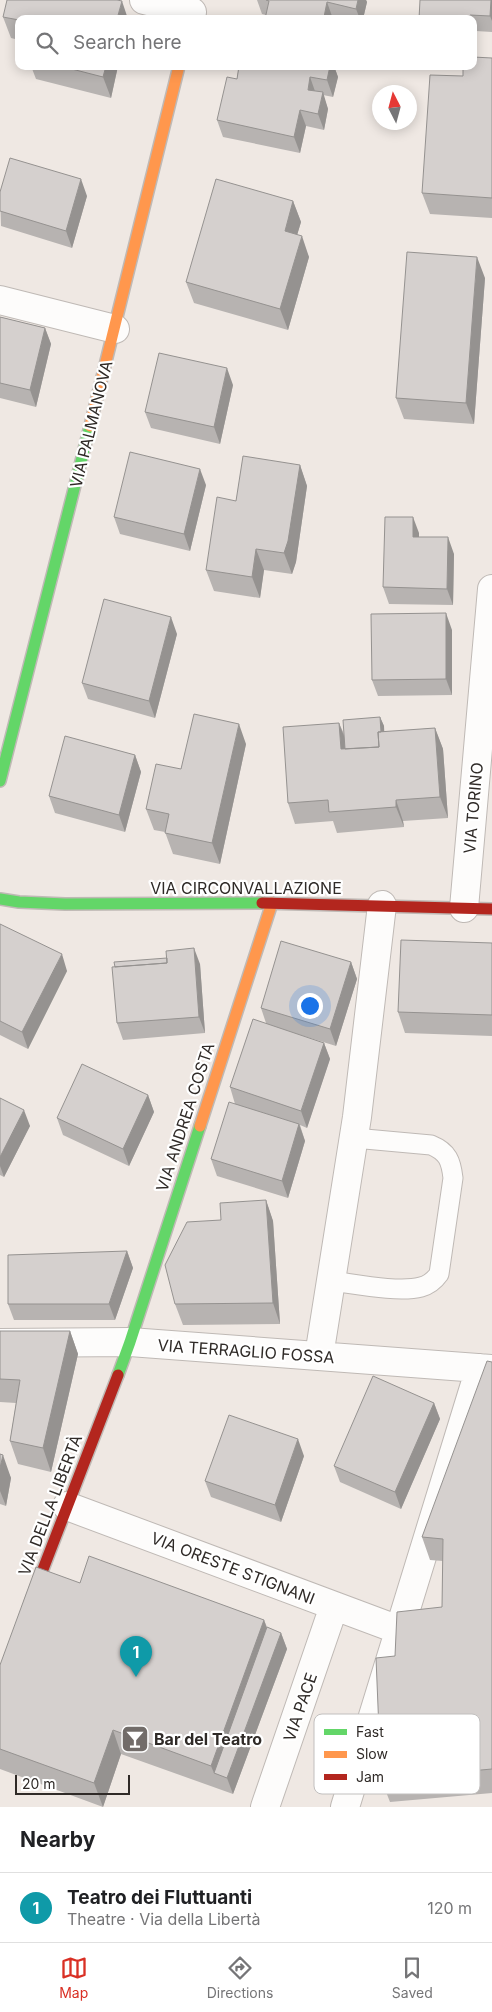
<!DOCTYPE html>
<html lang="en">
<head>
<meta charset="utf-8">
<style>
	:root { --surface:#fff; --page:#f6f6f6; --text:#202124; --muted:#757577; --line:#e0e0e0; --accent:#d93025 }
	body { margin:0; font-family:Inter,sans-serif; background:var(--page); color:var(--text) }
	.compass { position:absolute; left:372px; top:85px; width:45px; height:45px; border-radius:50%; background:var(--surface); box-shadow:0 2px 12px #0003; rotate:354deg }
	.scale { position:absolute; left:15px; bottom:12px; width:115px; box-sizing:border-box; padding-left:5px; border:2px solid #2f2a27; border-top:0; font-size:14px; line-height:18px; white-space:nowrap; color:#2f2a27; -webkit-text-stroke:4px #fff; paint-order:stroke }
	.you { position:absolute; left:309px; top:1005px; width:18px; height:18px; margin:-12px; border:4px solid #fff; border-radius:50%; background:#1a73e8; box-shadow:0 0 0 8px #1a73e833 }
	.badge { display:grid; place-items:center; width:32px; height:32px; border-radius:50%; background:var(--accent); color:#fff; font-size:16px; font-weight:700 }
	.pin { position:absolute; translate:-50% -41px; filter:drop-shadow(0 1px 2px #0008) }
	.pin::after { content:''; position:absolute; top:26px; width:18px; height:15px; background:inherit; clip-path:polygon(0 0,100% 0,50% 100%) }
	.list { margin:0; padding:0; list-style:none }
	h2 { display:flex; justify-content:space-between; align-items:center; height:65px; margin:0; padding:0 20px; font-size:21px }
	h2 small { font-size:16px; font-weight:400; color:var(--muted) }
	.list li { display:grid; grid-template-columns:32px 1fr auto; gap:15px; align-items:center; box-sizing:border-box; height:70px; padding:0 20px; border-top:1px solid var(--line) }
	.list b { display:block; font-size:19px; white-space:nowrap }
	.list p { margin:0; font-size:16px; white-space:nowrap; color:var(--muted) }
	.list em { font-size:16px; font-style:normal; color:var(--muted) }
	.icon { flex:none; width:28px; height:28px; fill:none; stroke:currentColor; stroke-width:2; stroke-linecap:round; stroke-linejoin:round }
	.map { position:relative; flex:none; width:492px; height:1807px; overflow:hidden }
	.search { position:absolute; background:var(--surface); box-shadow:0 2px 12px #0003; left:15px; right:15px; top:15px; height:55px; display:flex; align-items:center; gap:12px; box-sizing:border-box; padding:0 18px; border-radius:10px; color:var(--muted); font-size:19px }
	.sheet { height:135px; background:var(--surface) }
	nav { display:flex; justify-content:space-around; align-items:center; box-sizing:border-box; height:70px; border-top:1px solid var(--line); background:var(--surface); font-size:14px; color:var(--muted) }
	nav a { display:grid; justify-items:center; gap:2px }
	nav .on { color:var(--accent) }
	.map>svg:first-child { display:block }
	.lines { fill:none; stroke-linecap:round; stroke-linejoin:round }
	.lane-casing { stroke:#bfb9b5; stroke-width:21 }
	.street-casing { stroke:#bfb9b5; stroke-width:30 }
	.fast-casing { stroke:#bfb9b5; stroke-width:14 }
	.slow-casing { stroke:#bfb9b5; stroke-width:14 }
	.jam-casing { stroke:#bfb9b5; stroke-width:14 }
	.lane { stroke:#fdfcfb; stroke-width:19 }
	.street { stroke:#fdfcfb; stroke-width:28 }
	.fast { stroke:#63d668; stroke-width:11 }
	.slow { stroke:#ff974d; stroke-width:11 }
	.jam { stroke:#b3261e; stroke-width:11 }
	.wall { fill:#b7b3b1 }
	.shaded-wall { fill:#959290 }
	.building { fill:#d5d0ce; stroke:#959290 }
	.labels { text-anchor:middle; stroke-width:4.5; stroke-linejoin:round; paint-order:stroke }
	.street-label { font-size:16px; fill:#2f2a27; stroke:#fff }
	.poi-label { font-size:16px; font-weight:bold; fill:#2f2a27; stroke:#fff; text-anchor:start }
	.key { fill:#fff; stroke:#c1bfbe; stroke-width:1 }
	.key-label { font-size:14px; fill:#2f2a27 }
</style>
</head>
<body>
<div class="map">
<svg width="492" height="1807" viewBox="0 0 492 1807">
	<rect width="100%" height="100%" fill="#efe8e3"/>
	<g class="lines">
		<!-- lane casing -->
		<g class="lane-casing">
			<path id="lane" d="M331,1281C355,1284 399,1293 421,1287C429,1285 434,1281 439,1274L453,1178C451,1161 448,1152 431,1145L354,1138"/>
		</g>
		<!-- street casing -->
		<g class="street-casing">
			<path id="street" d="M144,0L192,12
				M0,300L115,329
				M464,908L492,589
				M0,1343L130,1342L492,1369
				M319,1356L357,1117L382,905
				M67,1506L399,1630
				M265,1807L334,1606
				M345,1807L480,1368"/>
		</g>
		<!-- fast casing -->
		<g class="fast-casing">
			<path id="fast" d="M0,781L90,426
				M0,899L19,902L65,904L262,903
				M118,1375L130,1342L200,1126"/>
		</g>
		<!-- slow casing -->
		<g class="slow-casing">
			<path id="slow" d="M90,426L179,66
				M200,1126L272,903"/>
		</g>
		<!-- jam casing -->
		<g class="jam-casing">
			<path id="jam" d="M262,903L492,909
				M30,1603L118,1375"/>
		</g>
		<!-- lane -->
		<use href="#lane" class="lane"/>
		<!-- street -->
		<use href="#street" class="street"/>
		<!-- fast -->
		<use href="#fast" class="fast"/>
		<!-- slow -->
		<use href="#slow" class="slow"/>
		<!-- jam -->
		<use href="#jam" class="jam"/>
	</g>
	<!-- wall -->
	<path class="wall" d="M257,0H366L367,2L363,19H265L266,15L262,14Z
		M492,0V32L476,31L475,50H473V19H419Z
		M3,17L19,19V40L11,38Z
		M492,58V218L430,214L422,193Z
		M31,66H118L111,98L36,79Z
		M239,66H334L338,77L333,97L323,95L328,109L324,130L306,126L300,153L223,137L217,120L237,79Z
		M0,192L87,196L72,248L1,226Z
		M293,201L301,222L297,235L309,257L288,330L194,303L186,282Z
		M485,278L474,424L404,419L396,398Z
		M0,317L45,328L51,344L36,407L0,398Z
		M233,385L220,444L151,428L145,412Z
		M300,465L307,486L296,562L292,574L264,570L260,598L214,591L206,570L236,501Z
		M206,485L190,551L120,534L114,517Z
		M419,533V537L454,554L453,605L389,604L383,587Z
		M452,630V695L378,696L372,680Z
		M177,634L155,718L88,699L82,683Z
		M380,717L384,726V732L435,728L443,749L448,818L403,821L404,827L337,833L333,821L295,824L288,803L339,723L344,734Z
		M246,744L220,864L173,854L165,832L154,830L146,809L181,769Z
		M135,755L141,772L125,832L55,813L49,796Z
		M0,924L67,971L28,1049L0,1035Z
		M492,943V1036L405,1033L398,1012Z
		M167,958L200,964L205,1033L123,1040L117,1023Z
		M351,962L357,979L336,1046L294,1033L324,1043L330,1059L307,1128L300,1125L305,1141L288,1198L217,1176L211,1159L235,1104L230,1087L266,1023L261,1008Z
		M148,1095L154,1112L129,1166L63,1135L57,1118Z
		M0,1098L30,1126L4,1177L0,1175Z
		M266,1200L273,1221L280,1324L183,1325L175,1304L221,1220Z
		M127,1251L133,1268L115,1320H14L8,1304Z
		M0,1331H70L78,1354L51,1472L18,1464L10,1441L16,1403L0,1402Z
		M492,1362V1793L390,1802L381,1779L395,1656L442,1607L443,1561L430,1560L422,1537Z
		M434,1403L440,1419L401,1509L340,1482L334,1466Z
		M0,1454L11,1478L6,1506L0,1504Z
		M304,1456L281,1522L211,1497L205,1481Z
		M80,1583L264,1620L267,1627L281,1633L287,1649L233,1794L121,1754L103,1807L0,1769V1665Z"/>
	<!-- shaded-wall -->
	<path class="shaded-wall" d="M358,0H366L367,2L363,19H360L356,9Z
		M491,0H492V21L490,16Z
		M122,1L128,19H117Z
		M327,2L333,19H324V17Z
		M473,23L476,31L475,50L473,44Z
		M106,66H118L111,98L103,77Z
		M330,66H334L338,77L333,97L327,80Z
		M310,77L316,94L308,90Z
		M323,92L328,109L324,130L318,114Z
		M300,110L306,126L300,153L294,137Z
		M81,179L87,196L72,248L66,231Z
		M293,201L301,222L292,252L285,231Z
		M302,236L309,257L288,330L280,309Z
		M477,257L485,278L474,424L466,403Z
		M45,328L51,344L36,407L30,390Z
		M227,368L233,385L220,444L214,427Z
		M300,465L307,486L296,562L292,574L284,553Z
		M200,469L206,485L190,551L184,534Z
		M413,517L419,533V553L413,537Z
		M448,537L454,554L453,605L447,589Z
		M256,549L264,570L260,598L252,577Z
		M446,613L452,630V695L446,679Z
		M171,617L177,634L155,718L149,701Z
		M380,717L384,726L386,768L383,758Z
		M339,723L347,744L348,761L341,749Z
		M239,724L246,744L220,864L212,843Z
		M435,728L443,749L448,818L440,797Z
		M135,755L141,772L125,832L119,815Z
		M396,800L403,821L404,827L396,807Z
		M194,948L200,964L205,1033L199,1017Z
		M62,954L67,971L28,1049L22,1032Z
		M351,962L357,979L336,1046L330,1029Z
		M324,1043L330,1059L307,1128L301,1111Z
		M148,1095L154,1112L129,1166L123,1149Z
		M24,1110L30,1126L4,1177L0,1166V1157Z
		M299,1124L305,1141L288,1198L282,1181Z
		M266,1200L273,1221L280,1324L273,1303Z
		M127,1251L133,1268L115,1320L109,1304Z
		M70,1331L78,1354L51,1472L43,1448Z
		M434,1403L440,1419L401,1509L395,1492Z
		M298,1439L304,1456L281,1522L275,1505Z
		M3,1455L11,1478L6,1506L0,1491V1468Z
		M264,1620L272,1643L214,1773L211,1766Z
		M281,1633L287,1649L233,1794L227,1778Z
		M113,1730L121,1754L103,1807L94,1783Z"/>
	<!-- building -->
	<path class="building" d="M7,0H117L122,1L117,19H19V20L3,17Z
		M266,0H358L356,9L327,2L324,17L331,19H265L269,1Z
		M420,0H491L490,16L470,15V19H419Z
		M473,57L492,58V198L422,193L430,75L463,76V66H473Z
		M60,66H106L103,77Z
		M239,66H330L327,80L310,77L308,90L323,92L318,114L300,110L294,137L217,120L227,77L237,79Z
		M10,158L81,179L66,231L0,211V192Z
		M216,179L293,201L285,231L302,236L280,309L186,282Z
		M407,252L477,257L466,403L396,398Z
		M0,317L45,328L30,390L0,383Z
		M159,353L227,368L214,427L145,412Z
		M130,452L200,469L184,534L114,517Z
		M243,456L300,465L288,541L284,553L256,549L252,577L206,570L217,497L236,501Z
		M385,517H413V537H448L447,589L383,587Z
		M104,599L171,617L149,701L82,683Z
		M446,613V679L372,680L371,614Z
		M194,714L239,724L212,843L165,833L169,814L146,809L156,764L181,769Z
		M380,717L381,732H378L379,747L345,749L343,720Z
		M339,723L341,749L379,747L378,732L435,728L440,797L396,800V807L329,812L328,800L288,803L283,727Z
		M65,736L135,755L119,815L49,796Z
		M0,924L62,954L22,1032L0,1021Z
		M401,940L492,943V1015L398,1012Z
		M281,941L351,962L330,1029L261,1008Z
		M194,948L199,1017L117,1023L112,967L167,963L166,951Z
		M167,958V963L115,967L114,962Z
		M253,1019L324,1043L301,1111L230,1087Z
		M82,1064L148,1095L123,1149L57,1118Z
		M0,1098L24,1110L0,1157Z
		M229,1102L299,1124L282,1181L211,1159Z
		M266,1200L273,1303L175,1304L165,1265L187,1222L221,1220L220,1203Z
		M127,1251L109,1304H8V1255Z
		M0,1331H70L43,1448L10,1441L20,1380L0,1379Z
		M487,1361L492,1362V1769L381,1779L376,1658L395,1656L397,1612L442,1607L443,1539L422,1537Z
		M373,1376L434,1403L395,1492L334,1466Z
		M229,1415L298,1439L275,1505L205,1481Z
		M0,1454L3,1455L0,1468Z
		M89,1556L264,1620L211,1766L113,1730L94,1783L0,1749V1665L36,1567L80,1583Z
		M267,1627L281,1633L227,1778L214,1773Z"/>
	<!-- icons -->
	<defs>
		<g id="bar-square" transform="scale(1.4375)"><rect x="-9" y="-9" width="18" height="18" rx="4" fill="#726c69" stroke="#fff"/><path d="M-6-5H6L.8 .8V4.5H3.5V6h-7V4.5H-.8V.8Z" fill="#fff"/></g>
	</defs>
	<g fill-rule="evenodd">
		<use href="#bar-square" x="135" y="1739"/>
	</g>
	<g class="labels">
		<!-- street labels -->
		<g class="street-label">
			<text transform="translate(91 424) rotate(-76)" y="6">VIA PALMANOVA</text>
			<text transform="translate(473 808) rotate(-85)" y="6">VIA TORINO</text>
			<text x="246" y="894">VIA CIRCONVALLAZIONE</text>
			<text transform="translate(185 1117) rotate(-72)" y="6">VIA ANDREA COSTA</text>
			<text transform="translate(246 1351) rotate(4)" y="6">VIA TERRAGLIO FOSSA</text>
			<text transform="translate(50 1505) rotate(-69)" y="6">VIA DELLA LIBERTÀ</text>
			<text transform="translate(233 1568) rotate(21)" y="6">VIA ORESTE STIGNANI</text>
			<text transform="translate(300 1707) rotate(-71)" y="6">VIA PACE</text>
		</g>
		<!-- poi labels -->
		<g class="poi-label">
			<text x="154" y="1745">Bar del Teatro</text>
		</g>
	</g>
	<!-- legend -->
	<rect x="314" y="1714" width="166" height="80" rx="8" class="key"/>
	<rect x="324" y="1729" width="23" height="6" fill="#63d668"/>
	<rect x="324" y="1751" width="23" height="7" fill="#ff974d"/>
	<rect x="324" y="1774" width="23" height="6" fill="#b3261e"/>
	<g class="key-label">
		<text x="356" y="1737">Fast</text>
		<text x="356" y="1759">Slow</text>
		<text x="356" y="1782">Jam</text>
	</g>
</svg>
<svg class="compass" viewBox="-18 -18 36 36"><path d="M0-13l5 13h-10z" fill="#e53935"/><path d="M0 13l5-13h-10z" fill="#757577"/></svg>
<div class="scale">20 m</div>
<div class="you"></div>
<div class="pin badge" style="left:136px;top:1677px;background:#0f9aa8">1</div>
<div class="search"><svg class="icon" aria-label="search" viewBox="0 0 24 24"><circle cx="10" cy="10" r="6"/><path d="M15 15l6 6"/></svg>Search here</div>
</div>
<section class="sheet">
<h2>Nearby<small></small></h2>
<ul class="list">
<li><span class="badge" style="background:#0f9aa8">1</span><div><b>Teatro dei Fluttuanti</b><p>Theatre · Via della Libertà</p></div><em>120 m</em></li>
</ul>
</section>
<nav>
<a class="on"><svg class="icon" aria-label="map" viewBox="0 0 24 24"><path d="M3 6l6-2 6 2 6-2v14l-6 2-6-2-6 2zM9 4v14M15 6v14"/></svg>Map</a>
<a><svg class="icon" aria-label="directions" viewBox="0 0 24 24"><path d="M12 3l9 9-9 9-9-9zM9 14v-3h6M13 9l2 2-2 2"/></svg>Directions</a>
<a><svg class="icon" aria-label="saved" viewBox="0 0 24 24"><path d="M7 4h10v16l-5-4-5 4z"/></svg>Saved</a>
</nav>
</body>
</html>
